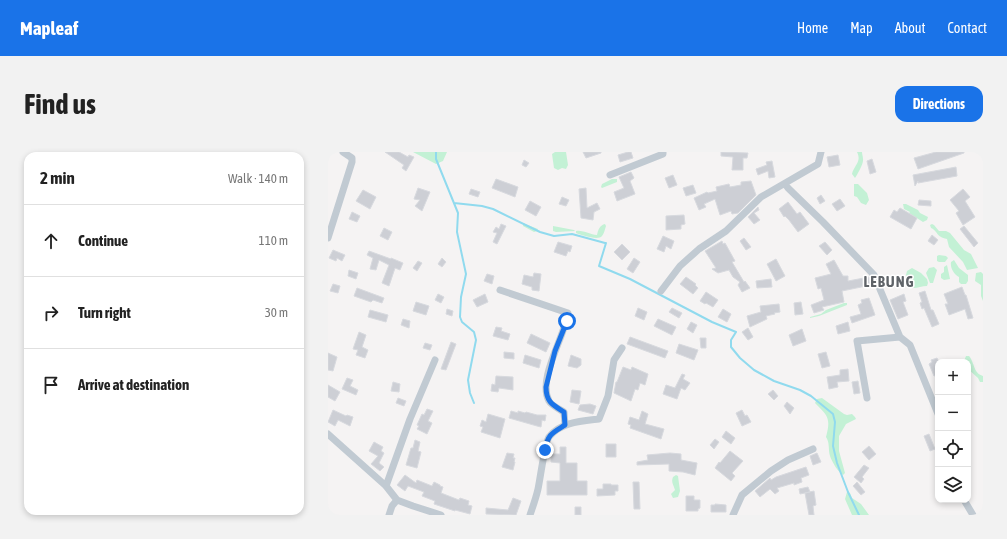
<!DOCTYPE html>
<html lang="en">
<head>
<meta charset="utf-8">
<style>
	:root { --surface:#fff; --page:#f2f2f2; --text:#222; --muted:#767676; --line:#e0e0e0; --accent:#1a73e8 }
	body { margin:0; font-family:"Asap Condensed",sans-serif; background:var(--page); color:var(--text) }
	.controls { position:absolute; right:12px; bottom:12px; display:grid; overflow:hidden; border-radius:8px; box-shadow:0 2px 6px #0003 }
	.controls button { width:36px; height:36px; display:grid; place-items:center; padding:0; border:0; border-bottom:1px solid var(--line); background:var(--surface); color:var(--text); font:20px sans-serif }
	.stop { position:absolute; width:12px; height:12px; margin:-9px; border:3px solid #1a73e8; border-radius:50%; background:#fff }
	.stop.end { background:#1a73e8; border-color:#fff; box-shadow:0 1px 4px #0008 }
	.list { margin:0; padding:0; list-style:none }
	h2 { display:flex; justify-content:space-between; align-items:center; height:52px; margin:0; padding:0 16px; font-size:17px }
	h2 small { font-size:13px; font-weight:400; color:var(--muted) }
	.list li { display:grid; grid-template-columns:26px 1fr auto; gap:12px; align-items:center; box-sizing:border-box; height:72px; padding:0 16px; border-top:1px solid var(--line) }
	.list b { display:block; font-size:15px; white-space:nowrap }
	.list em { font-size:13px; font-style:normal; color:var(--muted) }
	.icon { flex:none; width:22px; height:22px; fill:none; stroke:currentColor; stroke-width:2; stroke-linecap:round; stroke-linejoin:round }
	.map { position:relative; flex:none; width:655px; height:363px; overflow:hidden; border-radius:12px }
	header { display:flex; align-items:center; gap:24px; box-sizing:border-box; height:56px; padding:0 20px; background:var(--accent); color:#fff }
	header strong { font-size:19px }
	nav { display:flex; gap:22px; margin-inline-start:auto; font-size:14px }
	.intro { display:flex; align-items:center; justify-content:space-between; box-sizing:border-box; height:96px; padding:0 24px }
	h1 { margin:0; font-size:28px }
	.button { padding:10px 18px; border-radius:12px; background:var(--accent); color:#fff; font-size:14px; font-weight:700 }
	main { display:flex; gap:24px; padding:0 24px }
	aside { flex:1; background:var(--surface); border-radius:12px; box-shadow:0 2px 6px #0003 }
	.map>svg:first-child { display:block }
	.green { fill:#c3f1d5 }
	.lines { fill:none; stroke-linecap:round; stroke-linejoin:round }
	.stream { stroke:#90daee; stroke-width:2 }
	.building { fill:#cdcfd5; stroke:#d7d9de }
	.minor { stroke:#c1cad2; stroke-width:7 }
	.route { stroke:#1a73e8; stroke-width:5 }
	.labels { text-anchor:middle; stroke-width:3; stroke-linejoin:round; paint-order:stroke }
	.district-label { font-size:15px; font-weight:bold; letter-spacing:1px; fill:#5f6368; stroke:#fff }
</style>
</head>
<body>
<header>
<strong>Mapleaf</strong>
<nav><a>Home</a><a>Map</a><a>About</a><a>Contact</a></nav>
</header>
<div class="intro"><h1>Find us</h1><a class="button">Directions</a></div>
<main>
<aside>
<h2>2 min<small>Walk · 140 m</small></h2>
<ul class="list">
<li><svg class="icon" aria-label="ahead" viewBox="0 0 24 24"><path d="M12 20V5M6 11l6-6 6 6"/></svg><div><b>Continue</b></div><em>110 m</em></li>
<li><svg class="icon" aria-label="right" viewBox="0 0 24 24"><path d="M7 20v-9h11M14 6l5 5-5 5"/></svg><div><b>Turn right</b></div><em>30 m</em></li>
<li><svg class="icon" aria-label="arrive" viewBox="0 0 24 24"><path d="M6 21V4h12l-3 4 3 4H6"/></svg><div><b>Arrive at destination</b></div></li>
</ul>
</aside>
<div class="map">
<svg width="655" height="363" viewBox="0 0 655 363">
	<rect width="100%" height="100%" fill="#f5f3f3"/>
	<!-- green -->
	<path class="green" d="M85,0H119L115,9L108,12Z
		M227,0H238L240,13L238,17L234,16L230,18L226,16L224,2Z
		M529,0H534C534,2 535,5 535,7C536,11 529,23 527,26L524,22C526,13 534,10 529,0Z
		M284,27H289V30L274,36L273,35L274,32Z
		M526,32H530L539,41L541,48L538,53L533,51L529,45L526,44Z
		M578,52L590,58L592,61L600,65L599,68L595,70L581,61L582,60L576,57L575,52Z
		M195,71L210,77L209,79L206,80L195,74Z
		M277,72L278,74C277,77 276,82 274,84C270,89 254,83 248,81V79C256,78 262,83 269,83C270,78 272,73 277,72Z
		M604,72L606,73L611,79H618L622,81L636,98L643,102L650,116L639,118L635,110L621,95L619,87C608,85 610,79 603,76L602,73Z
		M225,74L246,78L247,79L228,80L225,79Z
		M611,103L618,104L620,106L617,110H611L609,109V104Z
		M626,108L631,116L640,123V129L638,132H633L631,130V125C626,122 622,116 623,110Z
		M619,113L622,127L616,128L613,126V122L616,120V115Z
		M606,115L609,118L605,131H602L598,121L601,116Z
		M584,116L593,121L599,127L600,131L599,134C594,134 590,136 585,136L583,131L578,123L579,119Z
		M653,120L655,122V149L653,144V133L647,129L648,121Z
		M516,151H519V153L491,164L482,166V165L493,162L498,158Z
		M638,204H641C647,211 645,221 655,224V230H652L650,226L640,217V210L636,209Z
		M494,246L516,262L519,263L524,262L527,265L528,267L518,272L511,284V299L517,321L515,323C510,320 504,310 502,304C500,297 502,291 498,285C503,266 500,264 487,251L489,247Z
		M348,323L350,324L352,339L350,345L345,346L343,342L347,338C345,332 343,330 345,325Z
		M519,340L522,341L524,346L533,352L541,363H524L517,347Z"/>
	<g class="lines">
		<!-- stream -->
		<path class="stream" d="M108,0V7L130,61L129,80L138,122L133,145L132,165L134,170L146,180L148,188L140,228L142,241L146,251
			M126,51L154,54L165,57L212,80L226,84L244,82L277,91H278L271,114L302,127L384,170L408,180L403,188V195L412,206L426,218L446,229L472,238L483,244L505,262L507,270L505,294L509,311L520,340L531,363"/>
	</g>
	<!-- building -->
	<path class="building" d="M57,0H71L80,5L81,3L86,5L78,19L74,16L76,13Z
		M255,0H273V1L258,6Z
		M300,0H303L305,6L292,10L290,3Z
		M393,0L420,1L419,6H415V18H404L405,5L393,4Z
		M608,0H636V1L590,17L586,6Z
		M510,3L512,13L501,15L499,5Z
		M544,7L548,20L542,22L539,9Z
		M196,8L201,11L198,15L194,13Z
		M444,9L447,25L441,26L440,19L430,23L428,17L439,13L438,10Z
		M628,15L629,24L590,31V29L587,34L585,23Z
		M303,20L306,26L302,29L307,42L289,49L286,40L296,36L291,25Z
		M345,23L349,33L341,36L337,26Z
		M168,27L190,35L187,45L164,36Z
		M423,29L428,43L410,61L404,62L403,59L392,63L387,47L376,52L378,55L371,58L366,46L379,40L380,41L389,39L388,35L401,32L402,35L413,33V30Z
		M365,33L368,41L358,44L355,36Z
		M90,36L102,40L94,59L87,54L92,48L86,47Z
		M258,36L259,56L269,51L272,57L266,60L265,68L253,66L251,37Z
		M143,37L152,40L150,45L141,42Z
		M635,37L642,45L637,49L647,65L635,73L628,61L631,59L622,48Z
		M35,38L48,45L42,57L28,49Z
		M493,43L497,49L492,52L489,46Z
		M234,45L241,48L238,54L231,52Z
		M512,47L517,54L509,59L504,52Z
		M591,48L603,49V54L590,53Z
		M202,49L213,55L208,64L197,58Z
		M460,50L469,62L472,60L481,72L470,80L461,68L457,64L456,65L451,57Z
		M430,55L431,58L426,61L432,68L426,72L420,65Z
		M572,56L589,66L583,77L562,65L566,58L569,60Z
		M24,60L32,64L29,70L21,67Z
		M356,63L357,72L353,73V77L338,78V64Z
		M173,72L178,74L169,92L165,90L169,81L165,80L168,75L171,77Z
		M636,74L650,91L646,95L632,77Z
		M56,76L64,80L60,88L52,84Z
		M604,83L610,88L606,93L600,89Z
		M335,84L346,89L343,97L338,94L336,100L329,97Z
		M416,86L423,95L418,98L412,89Z
		M394,89L395,92L397,91L407,109L404,110L416,130L417,129L422,136L414,140L410,133L412,130L405,125L401,118L390,121L384,117L388,116L377,99Z
		M230,90L244,94L242,100L240,99L238,104L226,100Z
		M497,90L504,98L499,103L491,94Z
		M294,92L302,100L294,108L286,100Z
		M5,98L17,103L14,109L9,106L8,109L1,106Z
		M41,99L63,107V106L75,111L72,118L67,116L61,134L54,131L61,113L51,108L48,118L42,117L45,106L39,103Z
		M114,106L118,110L114,115L110,112Z
		M306,106L312,110L305,121L299,117Z
		M448,107L457,124L448,129L439,112Z
		M506,108L515,124H520V129L541,125L543,133L514,139L516,150L494,155L496,158L486,161L483,153L496,148L493,136L490,137L487,126L503,122L498,112Z
		M90,109L94,111L89,119L85,116Z
		M21,118L30,121L28,127L20,124Z
		M206,121L213,122L211,139L204,138V135L194,132L196,123L205,125Z
		M159,122L166,124L164,132L156,129Z
		M358,125L368,132L367,133L370,136L365,142L352,132Z
		M443,127L444,135L429,136L428,129Z
		M5,132L12,134L10,141L2,139Z
		M634,135L637,143H638L645,166L640,167L637,157L621,163L617,152H620L616,142Z
		M29,136L56,146L54,151L45,148L43,150L26,144Z
		M597,139L603,158H605L611,172L604,175L596,156L594,157L592,151L594,150L591,141Z
		M378,140L390,148L385,155L378,151L377,152L372,149Z
		M110,142L116,145L113,151L107,148Z
		M157,142L160,150L149,155L145,148Z
		M576,142L578,149L575,150L580,163L570,167L562,148Z
		M541,146L547,163L524,171L522,165L533,162L530,153L534,151L533,148Z
		M88,150L101,154L98,163L85,159Z
		M473,150L475,162L467,163L466,151Z
		M451,152L452,160L446,161L447,162L438,164L439,167L422,175L419,164L433,160L432,154Z
		M310,156L319,160L316,168L307,164Z
		M344,156L354,161L351,166L341,160Z
		M119,157L125,159L124,164L118,162Z
		M395,157L403,162L399,170L390,165Z
		M42,158L60,163L58,170L40,165Z
		M75,167L82,169L81,176L73,173Z
		M330,167L348,175L344,183L326,174Z
		M363,170L369,173L365,181L359,177Z
		M520,170L522,179L510,182L508,174Z
		M168,175L174,176L173,179L182,182L180,188L165,184Z
		M420,176L425,185L420,188L414,180Z
		M474,177L478,189L465,194L461,183Z
		M31,180L38,183L34,195L40,198L37,206L28,203L30,198L25,197Z
		M203,182L222,191L218,200L199,191Z
		M302,185L340,199L337,206L299,192Z
		M372,186H378V196H373Z
		M123,190L128,192L118,218L113,217Z
		M97,191L104,193L102,198L95,196Z
		M351,192L370,198L366,208L348,201Z
		M176,200L186,201V207L176,206Z
		M498,200L502,214L494,216L490,202Z
		M0,201L9,205L5,219L0,218Z
		M197,203L213,208L211,216L195,211Z
		M243,203L253,207V213L249,216L240,214Z
		M609,206L610,208V224L609,223L606,224L601,212L604,210L603,208Z
		M295,215L303,218L304,215L320,222L317,233L312,231L310,238L307,237L303,249L286,241L288,230H289Z
		M520,217L521,229L509,230L510,235L501,237L499,225L512,223V218Z
		M354,222L357,223L355,227L362,231L357,238L353,236L349,247L335,242L338,233L347,236Z
		M168,224L185,225V238L171,236L170,240L163,239L164,232L167,233Z
		M19,226L25,228L22,234L30,238L28,243L14,237Z
		M530,229L532,241L526,242L524,230Z
		M65,230L72,232L71,240L63,239Z
		M0,233L12,240L7,249L0,245Z
		M244,238L253,239L251,252L242,250Z
		M445,238L450,244L446,248L440,242Z
		M70,246L78,249L76,254L68,251Z
		M459,250L466,256L462,262L456,254Z
		M262,252L268,254L265,262L250,258L252,253Z
		M99,257L105,259L100,269L104,271L99,282L89,277L91,274L89,273L94,262L96,263Z
		M5,258L18,264L19,263L25,265L22,274L10,268L7,274L0,270Z
		M414,258L417,264L419,263L423,270L414,274L408,261Z
		M183,259L190,261V259L197,261L198,260L209,263H218L217,269L214,268L213,275L209,274L181,266Z
		M314,259L320,262L317,272L336,277L333,287L302,276L303,273L300,272L302,265L311,268Z
		M160,262L177,267L172,286L153,280L155,275L152,274L154,268L158,270Z
		M398,279L407,286L403,292L394,285Z
		M601,282L607,297L602,299L596,284Z
		M387,287L391,290L386,297L382,293Z
		M87,288L92,290L90,299L93,300L89,316L78,313L83,296H85Z
		M46,290L55,295L53,299L56,301L51,311L56,315L52,319L43,312L50,304L41,299Z
		M278,292H288V305H278Z
		M541,294L548,302L541,308L534,300Z
		M232,295H238V311H249V329H259V343H219V329H232V311L223,310V302H232Z
		M402,299L415,309L404,321L407,324L403,329L387,316L391,310L392,311Z
		M179,301L186,302L185,306H187L186,310H187L185,318L174,315Z
		M342,301L353,302V308L369,311L367,323L355,320L341,319V312L309,313V310L320,308L319,303Z
		M489,301L493,310L485,313L482,304Z
		M536,313L541,316L534,325L536,327L533,331L526,325Z
		M478,315L481,323L473,326L474,330L466,333V331L449,336L451,339L447,342L442,337L432,345L427,339L442,326L443,328L448,325Z
		M77,323L88,331L89,328L104,334L106,330L112,333V334L115,335L113,341L131,348L132,346L141,349L140,353L144,354L142,362L127,358V359L106,352L107,349L94,344L96,340L80,334L77,339L69,333Z
		M305,330H311L312,357H306Z
		M529,330L537,340L533,343L525,334Z
		M275,332H283V333H290V339H287V343L269,344V337H275Z
		M480,335L482,340L472,342L471,337Z
		M486,339L488,353L485,354L486,363H481L477,341Z
		M358,344H366V348H372V356L370,357V359H358Z
		M185,346L193,349L188,363L158,362V356L180,358Z
		M387,352L398,353V360H383V353H387Z
		M247,355H253V363H247Z"/>
	<g class="lines">
		<!-- minor -->
		<path class="minor" d="M282,23L335,2V0
			M457,32L460,36L495,70L546,123L572,185L582,193L610,262
			M0,86L24,10V6L15,0
			M172,138L240,161C237,184 209,227 221,249C223,253 231,257 236,260L237,273
			M333,139L352,114L371,97L398,79L433,45L490,12L493,0
			M539,246L529,189L572,185
			M0,282L58,334L69,348L85,354L113,363
			M58,334L82,267L107,208
			M636,348L645,363
			M61,363L64,354L69,348
			M202,363C205,354 208,346 210,337C212,328 217,290 221,285C232,270 254,269 271,267L280,244L286,208L294,196
			M405,363L414,343L443,319L460,308L485,297"/>
	</g>
	<g class="lines">
		<!-- route -->
		<path class="route" d="M217,298C220,282 224,281 237,273L236,260C225,253 218,250 218,235L227,199L239,169"/>
	</g>
	<g class="labels">
		<!-- district labels -->
		<g class="district-label">
			<text x="561" y="135">LEBUNG</text>
		</g>
	</g>
</svg>
<div class="controls">
<button>+</button>
<button>−</button>
<button><svg class="icon" aria-label="locate" viewBox="0 0 24 24"><circle cx="12" cy="12" r="6"/><path d="M12 2v4M12 18v4M2 12h4M18 12h4"/></svg></button>
<button><svg class="icon" aria-label="layers" viewBox="0 0 24 24"><path d="M12 4l9 5-9 5-9-5zM3 14l9 5 9-5"/></svg></button>
</div>
<div class="stop" style="left:239px;top:169px"></div>
<div class="stop end" style="left:217px;top:298px"></div>
</div>
</main>
</body>
</html>
